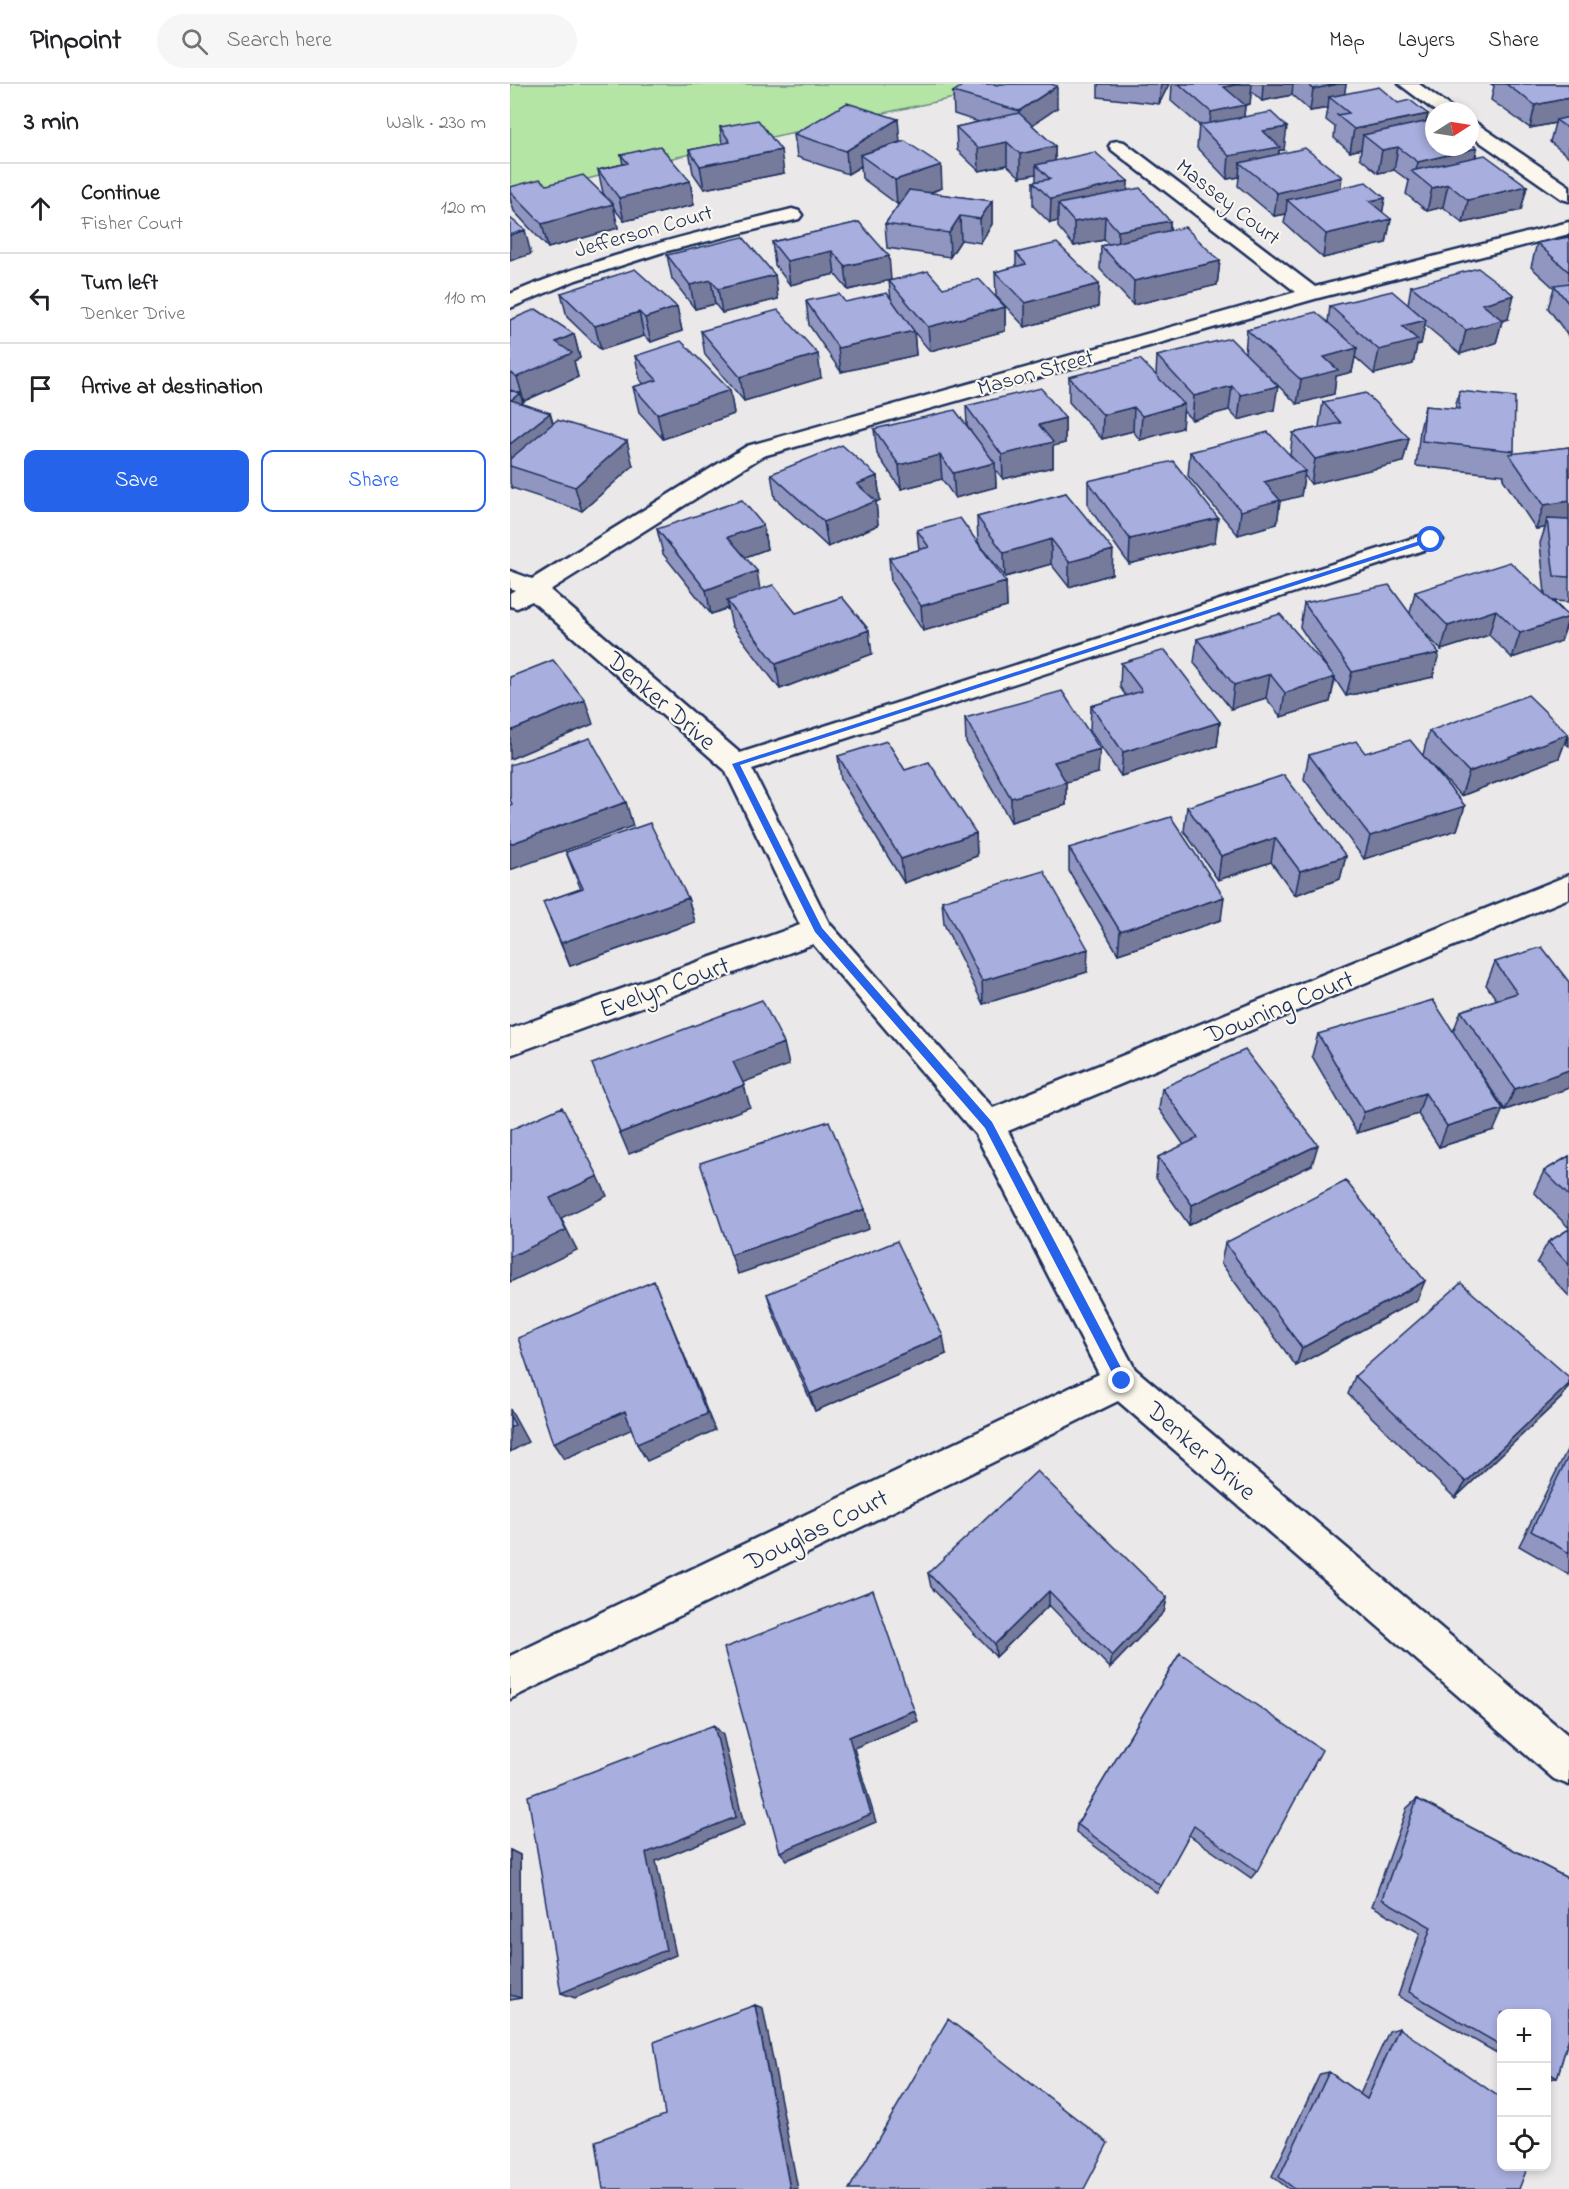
<!DOCTYPE html>
<html lang="en">
<head>
<meta charset="utf-8">
<style>
	:root { --surface:#fff; --page:#f6f6f6; --text:#202124; --muted:#757577; --line:#e0e0e0; --accent:#2563eb }
	body { margin:0; font-family:"Indie Flower",sans-serif; background:var(--page); color:var(--text) }
	.controls { position:absolute; right:18px; bottom:18px; display:grid; overflow:hidden; border-radius:12px; box-shadow:0 3px 9px #0003 }
	.controls button { width:54px; height:54px; display:grid; place-items:center; padding:0; border:0; border-bottom:2px solid var(--line); background:var(--surface); color:var(--text); font:30px sans-serif }
	.compass { position:absolute; left:915px; top:18px; width:54px; height:54px; border-radius:50%; background:var(--surface); box-shadow:0 3px 9px #0003; rotate:78deg }
	.stop { position:absolute; width:18px; height:18px; margin:-14px; border:4px solid #2563eb; border-radius:50%; background:#fff }
	.stop.end { background:#2563eb; border-color:#fff; box-shadow:0 2px 6px #0008 }
	.list { margin:0; padding:0; list-style:none }
	h2 { display:flex; justify-content:space-between; align-items:center; height:78px; margin:0; padding:0 24px; font-size:26px }
	h2 small { font-size:20px; font-weight:400; color:var(--muted) }
	.list li { display:grid; grid-template-columns:39px 1fr auto; gap:18px; align-items:center; box-sizing:border-box; height:90px; padding:0 24px; border-top:2px solid var(--line) }
	.list b { display:block; font-size:22px; white-space:nowrap }
	.list p { margin:0; font-size:20px; white-space:nowrap; color:var(--muted) }
	.list em { font-size:20px; font-style:normal; color:var(--muted) }
	.actions { display:flex; gap:12px; padding:18px 24px }
	.actions a { flex:1; padding:14px 0; border:2px solid var(--accent); border-radius:12px; text-align:center; font-size:21px; color:var(--accent) }
	.actions .main { background:var(--accent); color:#fff }
	.icon { flex:none; width:33px; height:33px; fill:none; stroke:currentColor; stroke-width:2; stroke-linecap:round; stroke-linejoin:round }
	.map { position:relative; flex:none; width:1059px; height:2105px; overflow:hidden }
	header { display:flex; align-items:center; gap:36px; box-sizing:border-box; height:84px; padding:0 30px; background:var(--surface); border-bottom:2px solid var(--line) }
	header strong { font-size:28px }
	nav { display:flex; gap:33px; margin-inline-start:auto; font-size:21px }
	.search { width:420px; height:54px; background:var(--page); display:flex; align-items:center; gap:15px; box-sizing:border-box; padding:0 21px; border-radius:33px; color:var(--muted); font-size:22px }
	main { display:flex }
	aside { flex:1; background:var(--surface) }
	.map>svg:first-child { display:block }
	.green { fill:#b5e5a4; stroke:#688a81; stroke-width:1.5 }
	.lines { fill:none; stroke-linecap:round; stroke-linejoin:round }
	.street-casing { stroke:#1b2f5e; stroke-width:5 }
	.street { fill:#fbf7ec; fill-rule:evenodd }
	.wall { fill:#9096bf; stroke:#1b2f5e; stroke-width:1.5 }
	.shaded-wall { fill:#767a9b; stroke:#1b2f5e; stroke-width:1.5 }
	.building { fill:#a8aede; stroke:#1b2f5e; stroke-width:1.5 }
	.route { fill:#2563eb }
	.labels { text-anchor:middle; stroke-width:4.5; stroke-linejoin:round; paint-order:stroke }
	.far-street-label { font-size:22px; fill:#1b2f5e; stroke:#fbf7ec }
	.street-label { font-size:26px; fill:#1b2f5e; stroke:#fbf7ec }
</style>
</head>
<body>
<header>
<strong>Pinpoint</strong>
<div class="search"><svg class="icon" aria-label="search" viewBox="0 0 24 24"><circle cx="10" cy="10" r="6"/><path d="M15 15l6 6"/></svg>Search here</div>
<nav><a>Map</a><a>Layers</a><a>Share</a></nav>
</header>
<main>
<aside>
<h2>3 min<small>Walk · 230 m</small></h2>
<ul class="list">
<li><svg class="icon" aria-label="ahead" viewBox="0 0 24 24"><path d="M12 20V5M6 11l6-6 6 6"/></svg><div><b>Continue</b><p>Fisher Court</p></div><em>120 m</em></li>
<li><svg class="icon" aria-label="left" viewBox="0 0 24 24"><path d="M17 20v-9H6M10 6l-5 5 5 5"/></svg><div><b>Turn left</b><p>Denker Drive</p></div><em>110 m</em></li>
<li><svg class="icon" aria-label="arrive" viewBox="0 0 24 24"><path d="M6 21V4h12l-3 4 3 4H6"/></svg><div><b>Arrive at destination</b></div></li>
</ul>
<div class="actions"><a class="main">Save</a><a>Share</a></div>
</aside>
<div class="map">
<svg width="1059" height="2105" viewBox="0 0 1059 2105">
	<rect width="100%" height="100%" fill="#eae8e9"/>
	<filter id="ink" filterUnits="userSpaceOnUse"><feTurbulence type="fractalNoise" baseFrequency=".0167" numOctaves="2"/><feDisplacementMap in="SourceGraphic" scale="12" xChannelSelector="R" yChannelSelector="G"/><feConvolveMatrix kernelMatrix="1 2 1 2 8 2 1 2 1" color-interpolation-filters="sRGB"/></filter>
	<g filter="url(#ink)">
		<!-- green -->
		<path class="green" d="M0,0H509L158,75L65,98L0,119Z"/>
		<g class="lines">
			<!-- street casing -->
			<g class="street-casing">
				<path id="street" d="M889,0H909L946,27H925Z
					M960,38L966,39L1059,102V117L1052,115L960,51Z
					M608,57L614,58L805,203L1059,138V150L808,214L253,372L40,506L230,669L913,451L921,449L929,451L933,456L929,461L242,685L319,839L483,1024L1059,791V814L498,1047L625,1285L1059,1652V1701L1044,1695L608,1317L0,1615V1572L589,1290L466,1051L303,860L0,971V945L290,841L215,686L22,517L7,524L0,522V509L5,506L0,504V487L22,495L237,362L786,208L602,66L599,62L602,58Z
					M282,125L289,127L292,131L289,135L153,168L66,196L0,224V210C91,171 186,149 282,125Z"/>
			</g>
			<!-- street -->
			<use href="#street" class="street"/>
		</g>
		<!-- wall -->
		<path class="wall" d="M588,0H659L649,20L588,13Z
			M662,0H836L834,10L888,19L918,30L916,38L967,64L966,73L1017,102L1011,126L953,139L933,123L917,127L896,110L899,97L884,86L868,89L850,74L851,65L840,68L824,54L825,43L816,36L818,24L800,27L782,11L752,17L741,7L740,20L735,21L734,33L774,66H769V70L831,104L875,114L872,129L881,135L876,159L813,174L774,139L776,130L764,132L728,102L729,93L717,95L687,64L689,41L661,17Z
			M981,0H1059V73L1040,58L1045,39L1020,44L981,16L984,2Z
			M443,8L547,24L522,41L545,62V77L618,97L617,107L660,137V146L710,177L707,201L623,221L590,185L591,162L598,160L594,156L564,162L548,143V137L540,139L523,122V98H526V90L510,93L497,81L469,87L447,66L446,43L469,38L444,30Z
			M210,43L274,89L194,105L183,89L179,66L212,60Z
			M284,50L390,58L432,104L420,109L482,117V140L471,159L451,156L440,173L377,164L375,140L390,119L387,120L352,94L351,82L338,90L287,73Z
			M111,71L180,97L184,121L114,137L103,123L108,144L38,164L4,127L0,114V103L37,101L97,115L93,109L88,86L113,80Z
			M349,138L381,196L338,206L325,190L280,201L265,181L262,158Z
			M1059,153V253L1038,224L1044,204L1021,183L1027,159Z
			M506,169L589,200L588,223L515,243L486,212L485,188L506,183Z
			M157,171L265,191L268,215L212,229L205,220L185,225L162,195Z
			M379,197L433,204L495,223V247L420,267L404,248L406,271L331,288L299,241L296,217L335,218L381,215Z
			M901,202L998,235L992,237L986,259L950,270L915,241L911,260L907,261L903,280L864,290L845,273L842,288L826,292L824,310L787,320L758,292L764,326L728,336L719,326L682,336L673,327L672,344L630,356L623,347L592,355L559,318V293L646,291L647,272L735,269L737,246L818,238L820,222L898,220Z
			M51,209L167,223L172,247L141,258L134,252L91,266L57,233Z
			M0,236L64,250L70,274L64,277L68,293L14,317L12,315L13,320L40,329L43,339L123,382L72,427L2,404L0,399Z
			M191,247L311,294L234,317L195,271Z
			M125,272L220,306L224,330L153,355L129,328L123,303L134,300L130,296Z
			M949,307L1004,367L1003,370L1059,363V518L1043,517L1059,532V535L1051,557L1002,574L979,551L931,566L915,549L923,593L836,612L825,595L820,618L771,633L756,614L721,625L684,579L687,555L818,585L790,543L794,519L900,529L905,508L1035,510L1030,459L1035,444L1026,445L993,395L994,391L906,382L910,346L915,322L945,325Z
			M813,318L899,354L893,378L801,400L794,391L791,412L770,417L767,440L728,451L678,392L680,368L780,371L783,349L810,343L809,342Z
			M456,322L555,334V359L543,362V383L493,395L485,385L486,403L445,414L432,395L391,405L367,370L364,345L457,341Z
			M261,390L367,392L370,416L366,418L368,441L318,463L265,414Z
			M578,397L705,458L619,480L578,422Z
			M556,409L602,490L559,503L541,480L495,493L468,458L467,433Z
			M253,441L257,465L235,473L250,506L286,529L362,570L270,605L222,542L218,524L201,530L153,470L147,445Z
			M407,446L496,498L497,523L413,547L381,498L379,474L409,466Z
			M611,579L710,638L707,662L611,692L580,647L581,622L616,612L610,603Z
			M455,634L588,689L556,698V721L501,738L456,658Z
			M919,647L1058,650L1049,674L951,712L914,673L955,722L947,746L854,775L794,695L799,671L855,669L913,671Z
			M1059,651V662L1056,660Z
			M328,672L395,686L466,749L467,772L394,799L331,696Z
			M677,723L836,772L830,795L785,811L761,778L708,796L674,747Z
			M559,764L711,836L608,870L559,787Z
			M56,768L178,814L185,838L60,882L33,818L71,805L65,791Z
			M432,817L577,888L473,920L434,840Z
			M985,878L1059,898V1004L995,1026L963,978L984,1046L929,1063L908,1030L847,1049L802,972L808,950L943,948L951,927L987,916L976,901Z
			M652,1004L802,1081L679,1141L646,1094L648,1073L674,1061L649,1025Z
			M1059,1072V1144L1024,1108L1034,1087Z
			M1059,1145V1212L1027,1178L1038,1158Z
			M715,1159L907,1216L786,1282L711,1179Z
			M257,1210L436,1270L305,1327L263,1229Z
			M845,1292L1051,1314L945,1414L838,1310Z
			M1059,1362V1491L1009,1462Z
			M418,1489L657,1514L654,1528L600,1584L539,1521L486,1573L421,1503Z
			M670,1569L747,1787L741,1794L679,1751L647,1809L566,1748L567,1740Z
			M907,1715L1059,1795V1953L1047,1994L1036,1995V1929H992V1972L888,1912L910,1849L862,1822L897,1724Z
			M0,1766L10,1771L11,1914L0,1916Z
			M889,1944L1009,2105H779L762,2092L810,1990L819,1988L850,2010L879,1947Z"/>
		<!-- shaded-wall -->
		<path class="shaded-wall" d="M651,0H659L649,20Z
			M731,0H742L740,20L735,21L733,43L699,50L701,28L714,3Z
			M753,0H783L782,11L752,17Z
			M828,0H836L833,21L819,13L818,24L800,27L803,5Z
			M547,2V24L509,50V27Z
			M1059,14V36H1046L1045,39L1020,44L1025,21Z
			M918,30L913,52L853,51L851,65L840,68L844,45Z
			M388,35L390,58L350,71L351,82L338,90L336,67Z
			M777,43L774,66H769L767,86L730,79L729,93L717,95L719,72L753,47Z
			M497,58V81L469,87L468,64Z
			M545,62V85L526,81V90L510,93V70Z
			M888,63L884,86L868,89L872,66Z
			M967,64L962,87L905,90L908,78Z
			M271,66L274,89L194,105L190,82Z
			M431,81L432,104L387,120L385,96Z
			M832,93L829,117L777,116L776,130L764,132L767,109Z
			M180,97L184,121L114,137L109,114Z
			M618,97L617,120H548V137L540,139L541,115Z
			M938,100L933,123L917,127L922,104Z
			M1017,102L1011,126L953,139L958,116Z
			M875,114L871,137L859,117Z
			M482,117V140L471,159L470,135Z
			M103,120L108,144L38,164L32,140Z
			M450,132L451,156L440,173L439,149Z
			M595,132L594,156L564,162V138Z
			M881,135L876,159L813,174L816,150Z
			M660,137L659,160L607,171L608,147Z
			M15,146L21,170L0,177V151Z
			M322,167L325,190L280,201L277,177Z
			M379,172L381,196L338,206L335,182Z
			M710,177L707,201L623,221L624,197Z
			M265,191L268,215L212,229L208,205Z
			M201,196L205,220L185,225L180,201Z
			M589,200L588,223L515,243V219Z
			M1004,211L998,235L992,237L986,259L950,270L956,246L972,220Z
			M167,223L172,247L141,258L135,234Z
			M495,223V247L420,267L418,243Z
			M129,228L134,252L91,266L85,242Z
			M916,236L911,260L907,261L903,280L864,290L869,266L892,242Z
			M404,247L406,271L331,288L328,264Z
			M64,250L70,274L64,277L68,293L14,317L7,293L46,258Z
			M847,264L842,288L826,292L824,310L787,320L791,296L814,273Z
			M308,270L311,294L234,317L230,293Z
			M722,302L719,326L682,336L684,312Z
			M768,302L764,326L728,336L731,311Z
			M220,306L224,330L153,355L147,330Z
			M10,309L17,333L1,316Z
			M674,320L672,344L630,356L632,332Z
			M624,323L623,347L592,355L593,331Z
			M40,329L47,354L0,382V360Z
			M555,334V359L543,362V383L493,395L492,371L529,341Z
			M899,354L893,378L801,400L805,375Z
			M117,357L123,382L72,427L65,403Z
			M430,371L432,395L391,405L389,381Z
			M485,379L486,403L445,414L443,389Z
			M795,387L791,412L770,417L767,440L728,451L731,427L754,398Z
			M367,392L370,416L366,418L368,441L318,463L314,438L347,400Z
			M1059,417V441L1037,435L1035,444L1026,445L1034,421Z
			M708,434L705,458L619,480L620,455Z
			M253,441L257,465L222,478L218,453Z
			M541,455V480L495,493L494,469Z
			M603,466L602,490L559,503V478Z
			M247,487L251,512L217,517L218,524L201,530L196,506Z
			M496,498L497,523L413,547L411,522Z
			M986,526L979,551L931,566L938,542Z
			M1059,533L1051,557L1002,574L1010,549Z
			M359,546L362,570L270,605L266,580Z
			M929,569L923,593L836,612L842,588Z
			M760,590L756,614L721,625L724,601Z
			M825,593L820,618L771,633L775,609Z
			M75,616L83,640L0,675V647Z
			M710,638L707,662L611,692L613,668Z
			M1058,650L1049,674L951,712L959,688Z
			M590,665L588,689L556,698V721L501,738V714L544,678Z
			M116,718L123,742L0,786V760Z
			M955,722L947,746L854,775L860,752Z
			M466,749L467,772L394,799L391,775Z
			M765,754L761,778L708,796L711,772Z
			M836,772L830,795L785,811L790,787Z
			M714,813L711,836L608,870L610,847Z
			M178,814L185,838L60,882L51,859Z
			M578,865L577,888L473,920L472,897Z
			M274,959L279,981L229,1000L223,978Z
			M1059,986V1004L995,1026L1005,1005Z
			M234,1001L240,1023L119,1070L110,1049Z
			M915,1009L908,1030L847,1049L854,1028Z
			M993,1025L984,1046L929,1063L937,1042Z
			M808,1061L802,1081L679,1141L682,1121Z
			M88,1092L97,1112L51,1134L67,1166L0,1198V1173L40,1114Z
			M355,1125L359,1145L228,1190L221,1171Z
			M144,1197L205,1346L137,1377L127,1360Z
			M915,1197L907,1216L786,1282L792,1264Z
			M433,1252L436,1270L305,1327L300,1310Z
			M1059,1300V1302L1051,1314L945,1414L956,1398Z
			M0,1325L18,1358L0,1368Z
			M115,1327L125,1344L54,1375L43,1359Z
			M539,1507V1521L486,1573L485,1560Z
			M657,1514L654,1528L600,1584L602,1572Z
			M404,1626L408,1637L344,1664L366,1738L277,1776L270,1768L339,1653Z
			M204,1641L213,1651L234,1741L146,1777L166,1871L65,1914L51,1909L136,1769Z
			M0,1766L10,1771L11,1914L0,1911Z
			M245,1921L253,1924L288,2105H280Z"/>
		<!-- building -->
		<path class="building" d="M455,0H484L487,1L489,0H541L547,2L509,27L443,8Z
			M669,0H731L714,3L735,21L701,28Z
			M798,0H828L803,5Z
			M996,0H1059V14L1025,21Z
			M869,3L888,19L900,16L918,30L844,45L827,31L839,29L819,13Z
			M337,19L388,35L336,67L284,50Z
			M761,28L777,43L753,47L770,63L719,72L689,41Z
			M509,29L545,62L510,70L497,58L468,64L446,43Z
			M1059,33V45L1046,36Z
			M248,36L271,66L190,82L179,66L220,58L210,43Z
			M924,36V63H960V59L967,64L908,78L888,63L872,66L853,51Z
			M395,57L431,81L385,96L350,71Z
			M150,62L180,97L109,114L88,86L118,79L111,71Z
			M795,64L832,93L767,109L730,79Z
			M585,68L618,97L541,115L523,98L540,95L526,81Z
			M975,71L1017,102L958,116L938,100L922,104L901,87Z
			M73,91L103,120L32,140L0,107V103L30,95L37,101Z
			M856,98L875,114L859,117L881,135L816,150L777,116Z
			M630,104L660,137L608,147L595,132L564,138L548,120Z
			M399,106L482,117L470,135L450,132L439,149L375,140Z
			M0,134L15,146L0,151Z
			M349,138L379,172L335,182L322,167L277,177L262,158Z
			M675,143L710,177L624,197L591,162Z
			M233,153L265,191L208,205L201,196L180,201L157,171Z
			M1059,153V188L1027,159Z
			M547,159L589,200L515,219L485,188L516,180L506,169Z
			M968,184L1004,211L972,220L992,236L956,246L901,202Z
			M125,185L167,223L135,234L129,228L85,242L51,209Z
			M418,187L433,204L469,195L495,223L418,243L379,197Z
			M1059,199V220L1044,201Z
			M882,207L916,236L892,242L908,256L869,266L820,222Z
			M377,209L404,247L328,264L296,217L329,210L335,218Z
			M26,225L64,250L46,258L62,269L7,293L0,288V236Z
			M268,226L308,270L230,293L191,247Z
			M806,228L847,264L814,273L828,286L791,296L737,246Z
			M720,254L768,302L731,311L722,302L684,312L647,272Z
			M171,257L220,306L147,330L123,303L147,296L125,272Z
			M630,275L674,320L632,332L624,323L593,331L559,293Z
			M531,304L555,334L529,341L543,358L492,371L456,322Z
			M0,306L10,309L1,316L40,329L0,360Z
			M949,307L1005,313L1004,367L912,357L915,322L949,325Z
			M856,309L899,354L805,375L783,349L831,339L813,318Z
			M445,326L485,379L443,389L430,371L389,381L364,345Z
			M47,336L117,357L65,403L0,382V375Z
			M758,348L795,387L754,398L770,416L731,427L680,368Z
			M332,361L367,392L347,400L366,417L314,438L261,390Z
			M1059,363V417L1034,421L999,370Z
			M663,377L708,434L620,455L578,397Z
			M556,409L603,466L559,478L541,455L494,469L467,433Z
			M232,416L253,441L218,453L247,487L196,506L147,445Z
			M450,434L496,498L411,522L379,474L419,463L407,446Z
			M1037,435L1059,436V493L1044,492Z
			M1000,478L1059,533L1010,549L986,526L938,542L905,508Z
			M263,501L286,529L332,513L359,546L266,580L217,517Z
			M879,501L929,569L842,588L794,519Z
			M770,530L825,593L775,609L760,590L724,601L687,555Z
			M655,566L710,638L613,668L581,622L632,607L611,579Z
			M43,576L75,616L0,647V593Z
			M552,607L590,665L544,678L556,698L501,714L455,634Z
			M1018,611L1058,650L959,688L919,647Z
			M80,654L116,718L0,760V721L2,720L0,716V681Z
			M900,656L955,722L860,752L799,671L846,657L855,669Z
			M377,657L395,686L419,678L466,749L391,775L328,672Z
			M774,691L836,772L790,787L765,754L711,772L677,723Z
			M661,733L714,813L610,847L559,764Z
			M140,739L178,814L51,859L33,818L73,804L56,768Z
			M534,787L578,865L472,897L432,817Z
			M1032,863L1059,898V986L1005,1005L951,927L1007,909L985,878Z
			M252,916L274,959L223,978L234,1001L110,1049L82,980Z
			M923,916L993,1025L937,1042L915,1009L854,1028L808,950Z
			M735,966L808,1061L682,1121L648,1073L688,1054L652,1004Z
			M52,1023L88,1092L40,1114L56,1146L0,1173V1046Z
			M319,1037L355,1125L221,1171L190,1079Z
			M1059,1072V1112L1034,1087Z
			M836,1097L915,1197L792,1264L715,1159Z
			M1059,1145V1181L1038,1158Z
			M387,1157L433,1252L300,1310L257,1210Z
			M144,1197L197,1330L127,1360L115,1327L43,1359L8,1254Z
			M951,1199L1059,1293V1300L956,1398L845,1292Z
			M0,1332L5,1341L0,1344Z
			M1059,1371V1469L1021,1447Z
			M527,1387L657,1514L602,1572L539,1507L485,1560L418,1489Z
			M363,1506L404,1626L339,1653L361,1730L270,1768L214,1564Z
			M670,1569L812,1666L747,1787L684,1742L651,1802L567,1740Z
			M204,1641L226,1733L136,1769L156,1866L51,1909L18,1712Z
			M907,1715L1059,1795V1953L1047,1994L1036,1987V1929H992V1962L899,1908L921,1843L872,1815Z
			M245,1921L280,2105H93L86,2057L155,2031L144,1958Z
			M438,1935L598,2059L574,2105H339Z
			M889,1944L992,2015V2082H1018L1009,2105H785L769,2093L819,1988L857,2015Z"/>
	</g>
	<!-- route -->
	<path class="route" d="M919,454L925,456L230,681L312,844L482,1038L616,1293V1300L612,1302L608,1300L475,1044L305,848L222,680Z"/>
	<g class="labels">
		<!-- far-street labels -->
		<g class="far-street-label">
			<text transform="translate(719 117) rotate(38)" y="8">Massey Court</text>
			<text transform="translate(133 146) rotate(-16)" y="8">Jefferson Court</text>
			<text transform="translate(525 287) rotate(-16)" y="8">Mason Street</text>
		</g>
		<!-- street labels -->
		<g class="street-label">
			<text transform="translate(152 616) rotate(41)" y="9">Denker Drive</text>
			<text transform="translate(154 902) rotate(-20)" y="9">Evelyn Court</text>
			<text transform="translate(769 922) rotate(-22)" y="9">Downing Court</text>
			<text transform="translate(692 1366) rotate(41)" y="9">Denker Drive</text>
			<text transform="translate(306 1445) rotate(-26)" y="9">Douglas Court</text>
		</g>
	</g>
</svg>
<div class="controls">
<button>+</button>
<button>−</button>
<button><svg class="icon" aria-label="locate" viewBox="0 0 24 24"><circle cx="12" cy="12" r="6"/><path d="M12 2v4M12 18v4M2 12h4M18 12h4"/></svg></button>
</div>
<svg class="compass" viewBox="-18 -18 36 36"><path d="M0-13l5 13h-10z" fill="#e53935"/><path d="M0 13l5-13h-10z" fill="#757577"/></svg>
<div class="stop" style="left:921px;top:456px"></div>
<div class="stop end" style="left:612px;top:1297px"></div>
</div>
</main>
</body>
</html>
